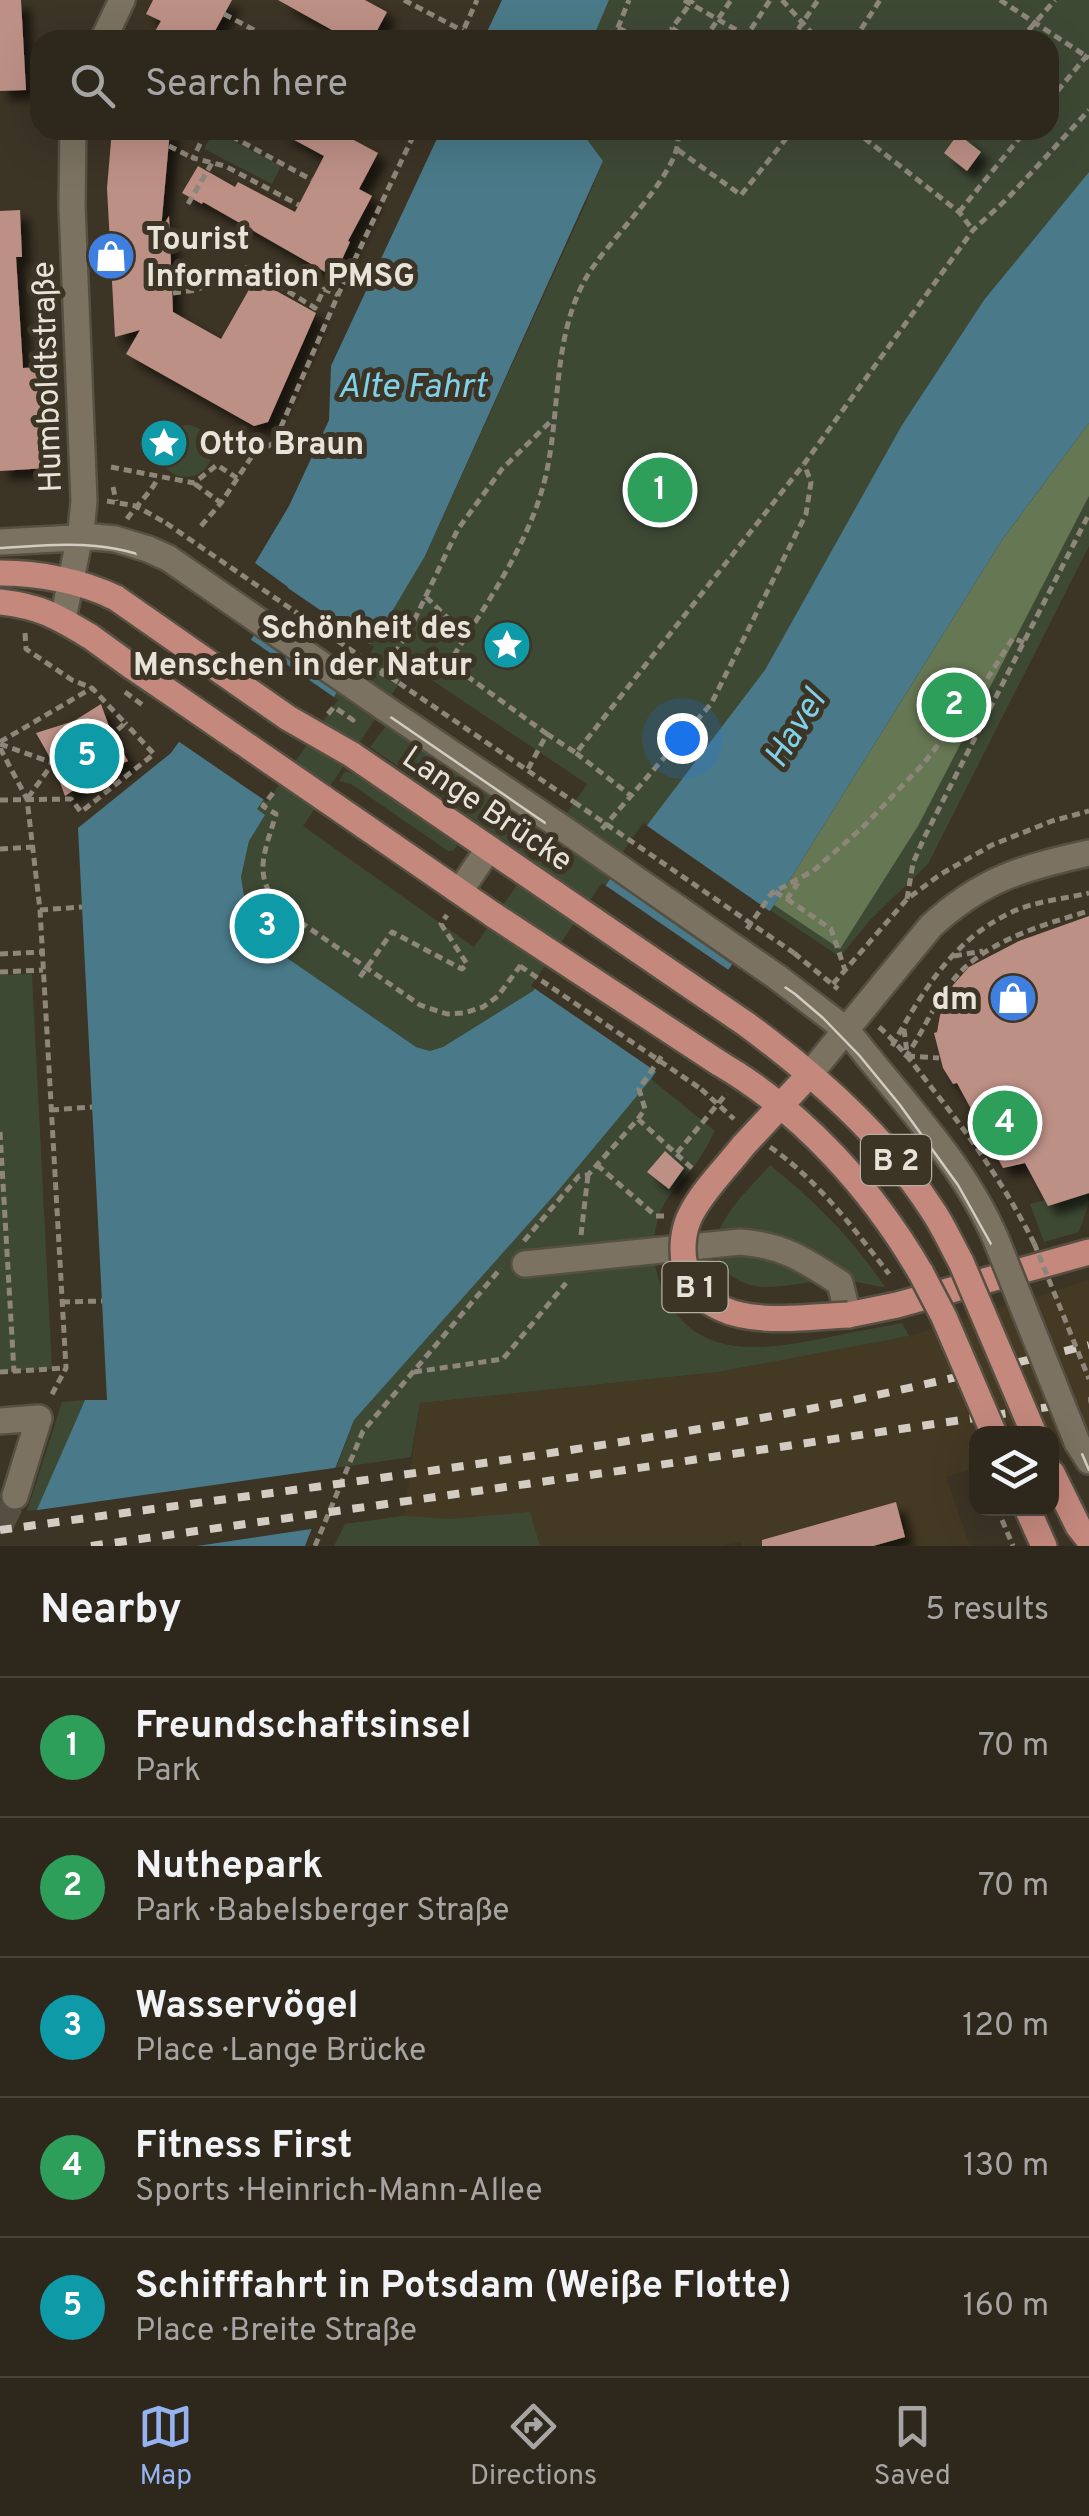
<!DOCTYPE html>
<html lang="en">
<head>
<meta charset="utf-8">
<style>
	:root { --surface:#2d271c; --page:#393329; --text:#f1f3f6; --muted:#a7a5a3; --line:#48443b; --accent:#95b2f1 }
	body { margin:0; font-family:Overpass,sans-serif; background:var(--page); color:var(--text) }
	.controls { position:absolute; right:30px; bottom:30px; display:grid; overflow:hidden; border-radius:20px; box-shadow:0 10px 40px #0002 }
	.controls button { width:90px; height:90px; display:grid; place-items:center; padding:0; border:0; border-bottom:2px solid var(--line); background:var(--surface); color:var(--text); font:50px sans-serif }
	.you { position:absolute; left:682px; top:738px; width:35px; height:35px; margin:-25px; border:8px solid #fff; border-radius:50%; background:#1a73e8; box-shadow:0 0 0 15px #1a73e833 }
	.badge { display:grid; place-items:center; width:65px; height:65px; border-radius:50%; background:var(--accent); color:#fff; font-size:32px; font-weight:700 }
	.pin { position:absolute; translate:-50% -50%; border:5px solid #fff; box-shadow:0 2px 10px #0006 }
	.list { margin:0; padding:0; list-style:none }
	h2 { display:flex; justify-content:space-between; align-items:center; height:130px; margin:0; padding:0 40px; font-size:42px }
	h2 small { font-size:32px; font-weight:400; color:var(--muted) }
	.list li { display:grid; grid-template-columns:65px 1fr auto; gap:30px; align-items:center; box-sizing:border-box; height:140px; padding:0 40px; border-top:2px solid var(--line) }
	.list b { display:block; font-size:38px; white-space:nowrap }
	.list p { margin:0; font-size:32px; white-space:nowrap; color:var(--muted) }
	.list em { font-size:32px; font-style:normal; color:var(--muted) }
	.icon { flex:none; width:55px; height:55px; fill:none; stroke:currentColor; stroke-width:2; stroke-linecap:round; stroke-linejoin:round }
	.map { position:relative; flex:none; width:1089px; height:1546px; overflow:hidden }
	.search { position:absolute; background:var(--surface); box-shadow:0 10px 40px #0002; left:30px; right:30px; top:30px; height:110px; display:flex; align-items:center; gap:25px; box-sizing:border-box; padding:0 35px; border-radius:30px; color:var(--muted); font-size:38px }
	.sheet { height:830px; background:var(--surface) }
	nav { display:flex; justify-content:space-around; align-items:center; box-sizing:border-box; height:140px; border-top:2px solid var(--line); background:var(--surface); font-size:28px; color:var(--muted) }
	nav a { display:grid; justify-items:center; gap:5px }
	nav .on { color:var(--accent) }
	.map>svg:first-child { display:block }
	.built { fill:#443923 }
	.green { fill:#3e4934; fill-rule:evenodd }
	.forest { fill:#667754 }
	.water { fill:#4a7a89 }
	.pier { fill:#3c3425 }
	.building { fill:#bd9086; filter:url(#shadow) }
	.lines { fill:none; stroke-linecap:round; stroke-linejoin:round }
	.minor-tunnel { stroke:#564e40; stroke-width:25; stroke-dasharray:25 12; stroke-linecap:butt }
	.minor-casing { stroke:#565042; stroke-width:30 }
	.major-casing { stroke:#565042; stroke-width:30 }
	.path { stroke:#8d8679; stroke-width:5; stroke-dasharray:8 5; stroke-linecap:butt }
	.minor { stroke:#7b7261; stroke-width:25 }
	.major { stroke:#c4887d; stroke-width:25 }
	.tram { stroke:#d2ccc2; stroke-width:2.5 }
	.rail { stroke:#d2ccc2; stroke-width:8; stroke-dasharray:12 12; stroke-linecap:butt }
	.minor-bridge-casing { stroke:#565042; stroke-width:30; stroke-linecap:butt }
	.major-bridge-casing { stroke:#565042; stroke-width:30; stroke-linecap:butt }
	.path-bridge { stroke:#8d8679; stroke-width:5; stroke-dasharray:8 5; stroke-linecap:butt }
	.minor-bridge { stroke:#7b7261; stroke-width:25 }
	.major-bridge { stroke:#c4887d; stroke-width:25 }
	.labels { text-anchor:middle; stroke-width:10; stroke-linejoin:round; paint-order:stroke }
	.shield { fill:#3c3425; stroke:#b4aea3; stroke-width:2.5 }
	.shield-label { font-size:30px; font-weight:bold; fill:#e8e3d9 }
	.poi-label { font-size:32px; font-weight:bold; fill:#e8e3d9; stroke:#3c3425; text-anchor:start }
	.street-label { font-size:32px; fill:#e8e3d9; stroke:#3c3425 }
	.water-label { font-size:35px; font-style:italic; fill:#7fd0e9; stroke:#3c3425 }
</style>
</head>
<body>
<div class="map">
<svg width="1089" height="1546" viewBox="0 0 1089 1546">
	<defs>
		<filter id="shadow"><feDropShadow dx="9" dy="9" stdDeviation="5" flood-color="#0009"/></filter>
	</defs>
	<rect width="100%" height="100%" fill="#3c3425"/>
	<!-- built -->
	<path class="built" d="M1089,1280V1436L1052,1447V1434H976V1468L946,1477L970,1546H742L741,1542L722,1546H334L345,1524L404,1515L420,1403L718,1372L909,1336Z"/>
	<!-- green -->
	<path class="green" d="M609,0H1089V172L984,300L902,425L765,671L648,824L533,991L443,1047L430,1051L416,1047L264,942L249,926L241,877L249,841L265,815L256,809L390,615L425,556L584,207L603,161L580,130H1049V40H592ZM411,666L587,784L474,947L303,826Z
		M214,131L281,166L272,184L204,149Z
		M1089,423V546L928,864L871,919L840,957L770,910Z
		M160 451a26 26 0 1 1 52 0a26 26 0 1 1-52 0Z
		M386,726L542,833L527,856L370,747Z
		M345,771L361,777L456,842L457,846L453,851H448L351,784L339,781Z
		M32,974L52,1369L0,1371V975Z
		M651,1079L715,1131C709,1142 703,1154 696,1164C684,1180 666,1195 660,1213C650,1240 652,1269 665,1295C696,1360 762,1350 820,1339C847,1333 875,1328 902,1323L909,1336L718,1372L420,1403L411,1457L336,1468L354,1420L557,1192Z
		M770,1165C815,1201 853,1239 885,1287C870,1286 855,1280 840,1280C814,1280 789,1287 763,1287C750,1286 738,1282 728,1273C690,1241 748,1191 770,1165Z
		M1087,1194L1089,1203L1079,1232L1044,1242L1030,1204L1045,1200L1049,1206Z
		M85,1400L37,1510L27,1511L62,1402Z
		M530,1512L540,1546H334L345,1524L404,1516L449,1519Z"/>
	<!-- forest -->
	<path class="forest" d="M1089,423V496L918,826L840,949L774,905L1002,540Z"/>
	<!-- water -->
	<path class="water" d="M502,0H609L592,40H483Z
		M441,130H580L603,161L425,556L390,615L257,809L265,815L249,841L241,877L249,926L264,942L416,1047L430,1051L443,1047L533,991L648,824L765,670L902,425L984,300L1089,172V423L1002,540L774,905L651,1079L557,1192L354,1420L305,1546H21L85,1400H107L78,828L171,753L288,587L255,563L289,506L329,420L331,366Z"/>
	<!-- pier -->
	<path class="pier" d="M250,562L374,647L341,695L250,633L282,588L251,567Z
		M247,637L338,700L267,802L175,739Z
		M643,823L774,914L736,967L606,876Z
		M602,883L733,973L661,1075L531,986Z
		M341,1467L318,1528L197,1546H16L31,1511Z"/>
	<!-- building -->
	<path class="building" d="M0,0H21L26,90L0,91Z
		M153,0H232L210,40H150L161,21L146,14Z
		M278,0H365L387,12L372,40H350Z
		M112,130H170L161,229L169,216L173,312L221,339L255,279L316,313L268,422L254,426L126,354L140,330L115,337L107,188Z
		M276,130H335L378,153L359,189L372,196L348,241L350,242L334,277L203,202L202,204L182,193L198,166L235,187L238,182L295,212L324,156Z
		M958,134L981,152L967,171L944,153Z
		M20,210L22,257H16L23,368L41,367L47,468L0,471V211Z
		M101,704L112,735L128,761L99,773L65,796L53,763L36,733L74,721Z
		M1089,916V1193L1048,1206L1025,1163L1003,1168L957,1083L953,1084L943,1068L934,1033L937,1032L941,1010L947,992L969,967L1019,941Z
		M665,1151L684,1168L669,1189L647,1172Z
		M896,1502L905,1537L873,1546H762V1540Z"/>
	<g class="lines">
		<!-- minor-tunnel -->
		<path class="minor-tunnel" d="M0,1528L15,1496"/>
		<!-- minor casing -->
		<g class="minor-casing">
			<path id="minor" d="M103,40L122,0
				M0,542L94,537L115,539L148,549
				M63,619L81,531L84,501L72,206L73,130
				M383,707L558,825
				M460,891L489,848
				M777,977L845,1029L857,1043C909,1109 971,1172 1001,1252
				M809,1075L931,926C982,879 1022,868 1089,853
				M525,1264L740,1242C783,1245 805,1260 840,1283L848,1315
				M0,1421L39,1418L15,1496
				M1077,1442L1089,1461"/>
		</g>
		<!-- major casing -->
		<g class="major-casing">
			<path id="major" d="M0,573C38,573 82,581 116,598
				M0,602C42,607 56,616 91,637
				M131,666L165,689
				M351,754L525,873
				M322,797L495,916
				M746,1024C816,1076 883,1134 931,1208C943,1225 951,1244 961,1262
				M719,1063C803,1112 872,1189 921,1273
				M743,1146L809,1075
				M848,1315L897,1305L1089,1252
				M1052,1473L1078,1526L1089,1540
				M1027,1508L1044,1546"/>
		</g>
		<!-- path -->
		<path class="path" d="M404,0L463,31
			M684,0L754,40
			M782,0L818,40
			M1000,0L1089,58
			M224,14L273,40
			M618,28L644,40
			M459,40L477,0
			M613,40L629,0
			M689,40L672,28L693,0
			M704,40L731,0
			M744,40L770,0
			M791,40L818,0
			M854,40L880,0
			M1020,40L1055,0
			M1049,101L1089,53
			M220,130L312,180
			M673,130L678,139
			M854,130L959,212L973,230
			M206,132L193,158L225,166L299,205
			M712,132L714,130
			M169,146L193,158
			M678,150L741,195L793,130
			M188,204L212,163
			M959,212L1026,130
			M173,293L197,290L225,273L240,268L255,267L264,271L268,279L315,308L324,289L338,295
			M111,467L194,483L217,465L237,478
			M195,484L221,503
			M113,487L116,501
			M107,501L136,506L166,523
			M127,519C137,504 150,494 158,478
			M201,526L221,503L254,453L274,443L338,295L416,130
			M426,597L466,636
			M25,633L26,649L72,680L92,688L125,723L112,735
			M381,676L411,627L458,529L502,469L553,419
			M399,683L574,802
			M328,714L334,707L353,720L356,715
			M547,734L449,663C487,603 535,536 548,465C560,402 554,335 586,278C606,242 678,176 678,139L686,130
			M0,742L92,688
			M0,744L53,763L27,799
			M0,748L27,799L40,910L66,1368L50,1398
			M576,753L630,795
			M528,769L547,734L576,753L804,464L973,230L1008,198L1089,110
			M273,793L263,806L276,814C264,855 250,879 286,912L420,1005L447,1014L464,1013L483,1007L498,996L523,962
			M0,800L71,799L81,812L154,754L125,723
			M602,829L711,704L806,514L811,482L804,464
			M0,849L33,847
			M775,892L787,899L798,883
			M787,899L831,929L845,970
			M907,899L913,863L924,838L1089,514
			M40,910L82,907
			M747,929L772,893L813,871L863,827L923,764L975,698L1013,638L1025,643
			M794,953L838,989
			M0,954L42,952
			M954,956L983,951
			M0,972L43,970
			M360,977L392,932L462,969L467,964L441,924L447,915
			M833,984L907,899L941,874L992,845L1052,821L1089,811
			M879,1027C901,1046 917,1069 935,1092C973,1140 1006,1188 1034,1243
			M904,1029L907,1053
			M892,1046C923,991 952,940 1012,912C1035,901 1064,899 1089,893
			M907,1056L939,1058
			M905,1058C922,1034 933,1006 951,983C981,942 1042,925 1089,911
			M701,1089L734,1119
			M51,1110L92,1107
			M638,1119L695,1171
			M0,1132L14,1372
			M770,1147C818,1180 854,1229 889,1274
			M677,1153L727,1093
			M597,1165L656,1216H666
			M581,1235L588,1175
			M524,1241L579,1176L588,1175L638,1119L645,1109L639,1089L663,1054
			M62,1302L102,1301
			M0,1372L66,1368
			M414,1372L503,1359L566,1283
			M997,1508L1013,1546
			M315,1546L363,1431L501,1268"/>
		<!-- minor -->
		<use href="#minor" class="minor"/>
		<!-- major -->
		<use href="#major" class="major"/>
		<!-- tram -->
		<path class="tram" d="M0,548C64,544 117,538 176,570L795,994L823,1018L859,1055L900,1105L958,1185L991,1244L1089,1470"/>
		<!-- rail -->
		<path class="rail" d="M0,1530C265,1493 531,1461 794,1412C893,1393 991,1369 1089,1345
			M91,1546L625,1470L1089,1401"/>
		<!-- minor-bridge casing -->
		<g class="minor-bridge-casing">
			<path id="minor-bridge" d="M148,549L168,558L383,707
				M558,825L777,977
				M1001,1252L1077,1442"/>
		</g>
		<!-- major-bridge casing -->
		<g class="major-bridge-casing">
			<path id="major-bridge" d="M116,598L288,718L351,754
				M91,637L131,666
				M165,689L322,797
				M525,873L746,1024
				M495,916L719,1063
				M743,1146C726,1168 704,1189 691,1214C683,1229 681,1250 685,1266C705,1335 794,1317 848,1315
				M961,1262L1034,1434
				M921,1273L944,1317L994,1434"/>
		</g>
		<!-- path-bridge -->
		<path class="path-bridge" d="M166,523L399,683
			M125,692L144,706
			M574,802L794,953
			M520,966L701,1089
			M1034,1243L1089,1379
			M971,1446L976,1460"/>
		<!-- minor-bridge -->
		<use href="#minor-bridge" class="minor-bridge"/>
		<!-- major-bridge -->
		<use href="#major-bridge" class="major-bridge"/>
	</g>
	<!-- icons -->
	<defs>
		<g id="shop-disc" transform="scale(2.5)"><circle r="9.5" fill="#3f7fe0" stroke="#3c3425"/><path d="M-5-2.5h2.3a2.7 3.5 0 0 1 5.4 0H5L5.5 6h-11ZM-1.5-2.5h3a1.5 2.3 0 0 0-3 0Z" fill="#fff"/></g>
		<g id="sight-disc" transform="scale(2.5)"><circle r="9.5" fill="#0f9aa8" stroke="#3c3425"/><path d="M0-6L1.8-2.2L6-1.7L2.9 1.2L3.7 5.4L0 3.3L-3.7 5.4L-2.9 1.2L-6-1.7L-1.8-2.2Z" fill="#fff"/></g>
	</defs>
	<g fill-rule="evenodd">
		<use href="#shop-disc" x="111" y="256"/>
		<use href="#sight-disc" x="164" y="443"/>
		<use href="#sight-disc" x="507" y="645"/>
		<use href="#shop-disc" x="1013" y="998"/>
	</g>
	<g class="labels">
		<!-- shield labels -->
		<g class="shield">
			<rect x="861" y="1135" width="70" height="50" rx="8"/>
			<rect x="662.5" y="1262" width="65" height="50" rx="8"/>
		</g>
		<g class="shield-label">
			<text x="896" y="1170">B 2</text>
			<text x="695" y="1297">B 1</text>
		</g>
		<!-- poi labels -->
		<g class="poi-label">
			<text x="146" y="249">Tourist<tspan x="146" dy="37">Information PMSG</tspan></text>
			<text x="199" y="454">Otto Braun</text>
			<text x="472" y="638" text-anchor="end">Schönheit des<tspan x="472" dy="37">Menschen in der Natur</tspan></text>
			<text x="978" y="1009" text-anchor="end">dm</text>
		</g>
		<!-- street labels -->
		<g class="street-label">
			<text transform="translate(46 377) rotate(-92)" y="11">Humboldtstraße</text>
			<text transform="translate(488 808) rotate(34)" y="11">Lange Brücke</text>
		</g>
		<!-- water labels -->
		<g class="water-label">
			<text x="412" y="397">Alte Fahrt</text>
			<text transform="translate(794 728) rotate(-58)" y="12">Havel</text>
		</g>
	</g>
</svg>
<div class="controls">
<button><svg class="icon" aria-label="layers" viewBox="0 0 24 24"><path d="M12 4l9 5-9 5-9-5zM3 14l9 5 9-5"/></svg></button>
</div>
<div class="you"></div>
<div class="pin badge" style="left:660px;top:490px;background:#2e9e5b">1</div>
<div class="pin badge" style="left:954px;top:705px;background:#2e9e5b">2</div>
<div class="pin badge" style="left:267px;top:926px;background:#0f9aa8">3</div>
<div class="pin badge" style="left:1005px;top:1123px;background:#2e9e5b">4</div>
<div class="pin badge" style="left:87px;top:756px;background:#0f9aa8">5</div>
<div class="search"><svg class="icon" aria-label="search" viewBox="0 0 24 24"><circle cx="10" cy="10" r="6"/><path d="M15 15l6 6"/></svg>Search here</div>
</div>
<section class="sheet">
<h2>Nearby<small>5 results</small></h2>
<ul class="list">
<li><span class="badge" style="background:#2e9e5b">1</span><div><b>Freundschaftsinsel</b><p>Park</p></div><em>70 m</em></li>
<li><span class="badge" style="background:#2e9e5b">2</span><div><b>Nuthepark</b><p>Park · Babelsberger Straße</p></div><em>70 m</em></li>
<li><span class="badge" style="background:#0f9aa8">3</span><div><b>Wasservögel</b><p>Place · Lange Brücke</p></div><em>120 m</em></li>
<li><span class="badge" style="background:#2e9e5b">4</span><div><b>Fitness First</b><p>Sports · Heinrich-Mann-Allee</p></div><em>130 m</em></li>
<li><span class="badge" style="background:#0f9aa8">5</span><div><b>Schifffahrt in Potsdam (Weiße Flotte)</b><p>Place · Breite Straße</p></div><em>160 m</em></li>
</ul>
</section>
<nav>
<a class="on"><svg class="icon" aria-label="map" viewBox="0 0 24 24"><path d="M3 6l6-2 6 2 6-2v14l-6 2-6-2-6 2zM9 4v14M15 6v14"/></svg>Map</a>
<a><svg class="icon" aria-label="directions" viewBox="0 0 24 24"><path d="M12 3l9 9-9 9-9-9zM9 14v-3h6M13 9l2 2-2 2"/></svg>Directions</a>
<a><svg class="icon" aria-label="saved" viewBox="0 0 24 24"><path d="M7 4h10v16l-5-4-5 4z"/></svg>Saved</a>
</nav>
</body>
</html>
